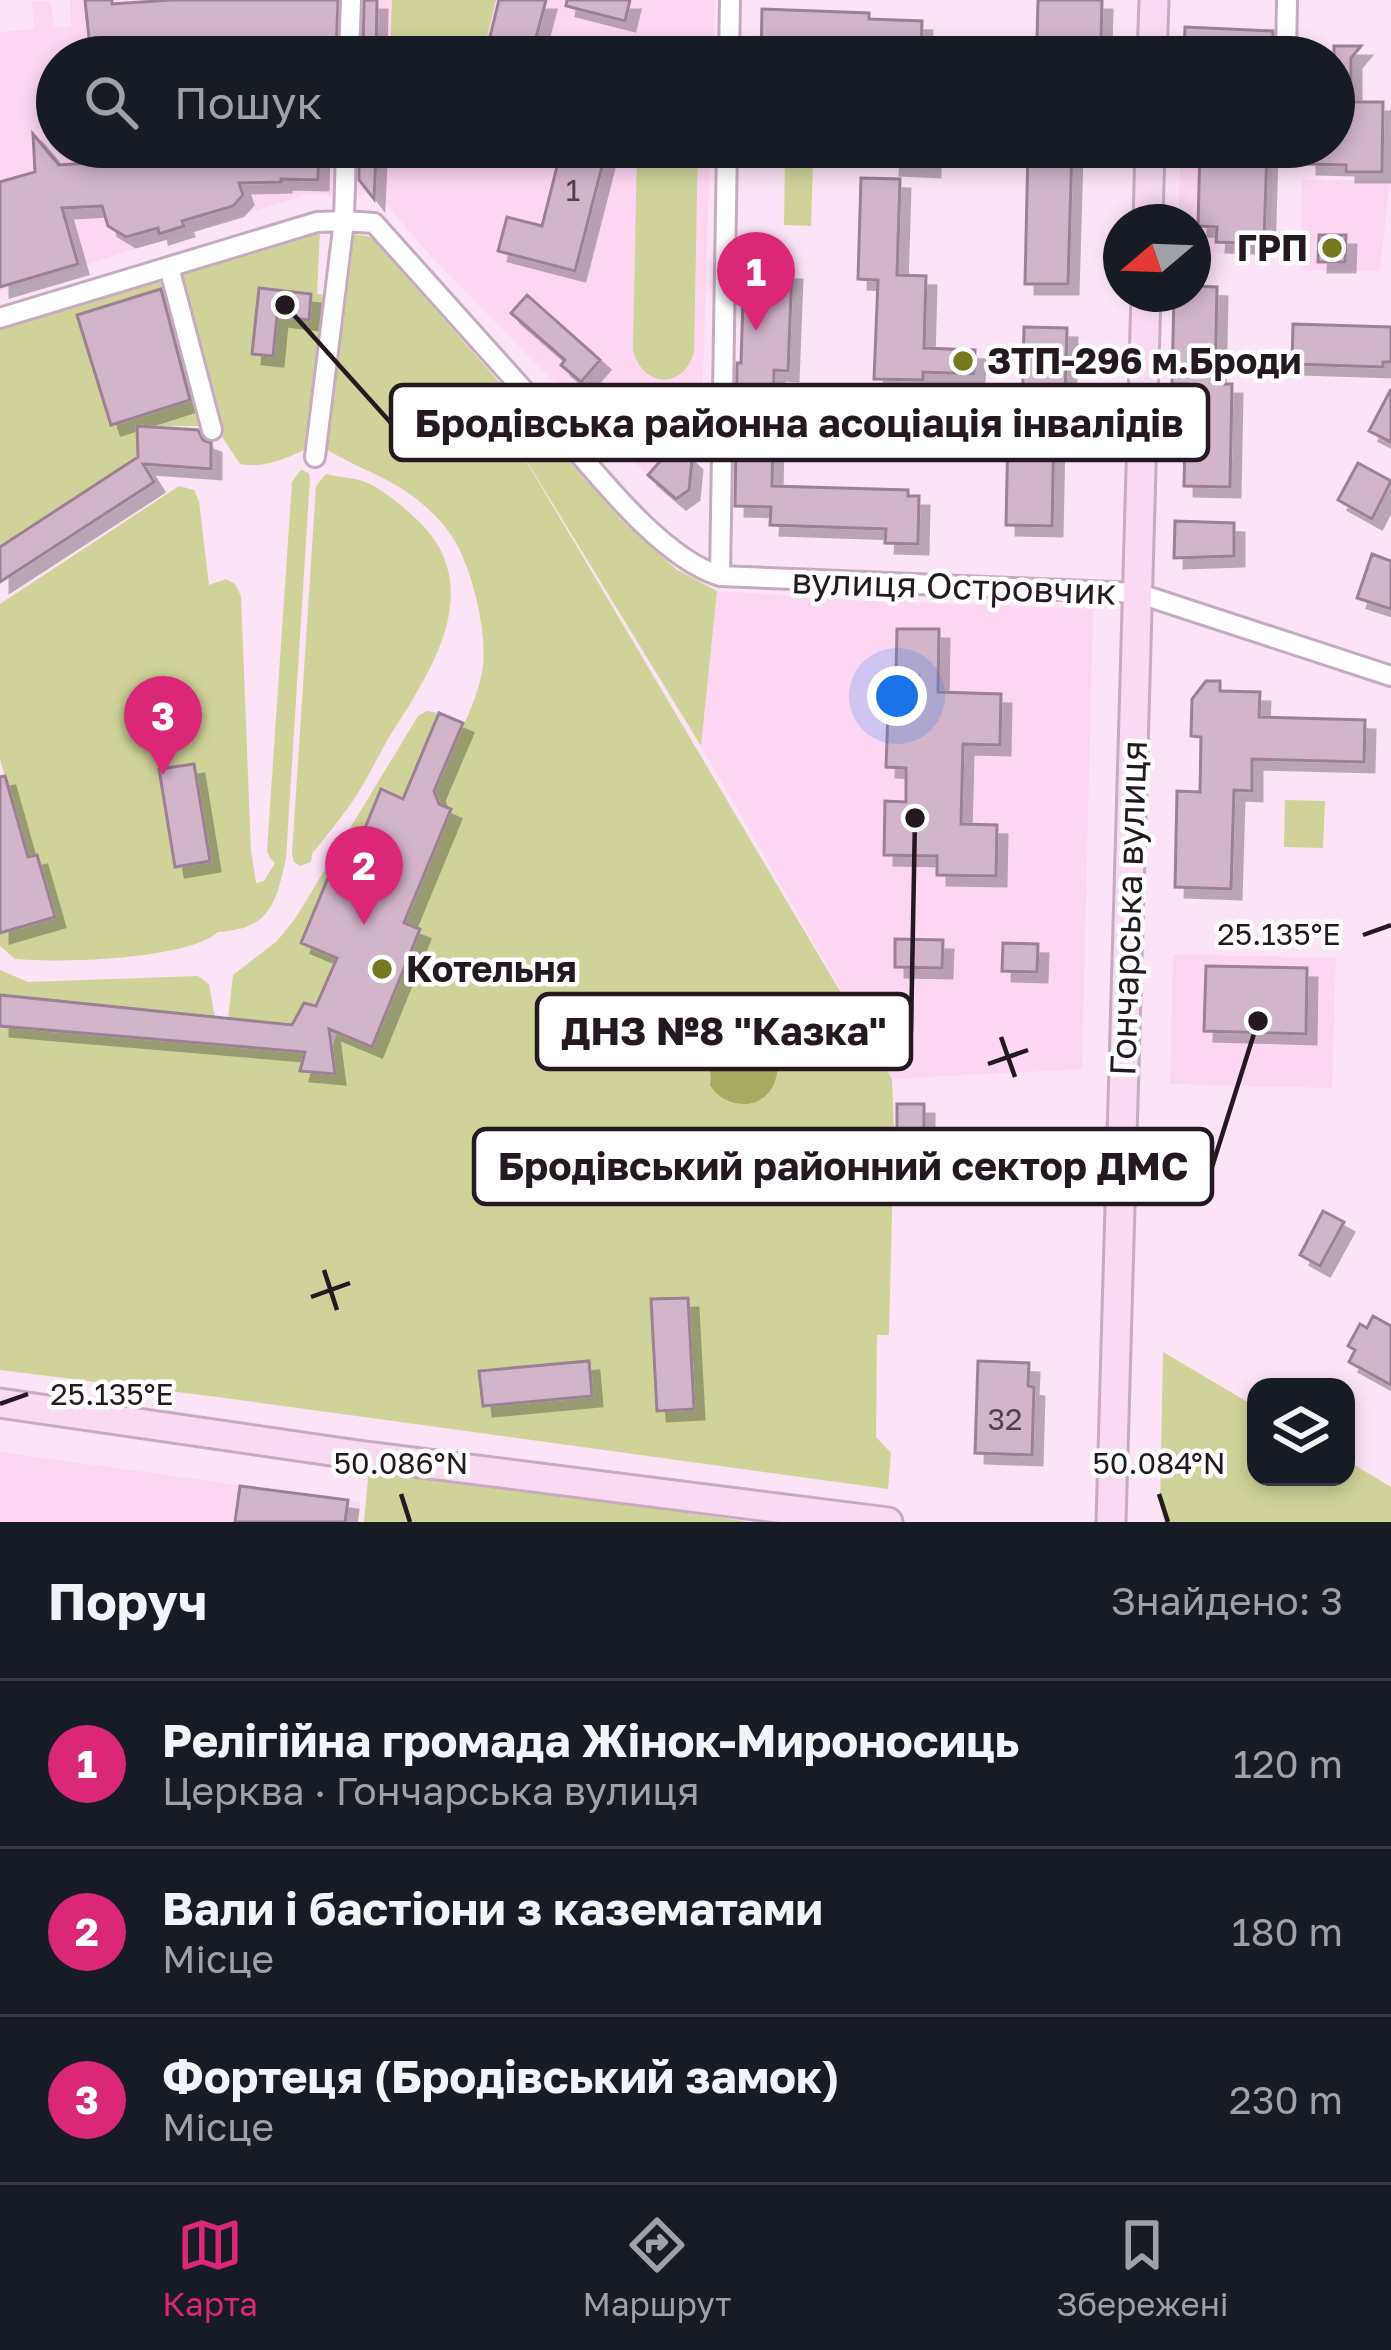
<!DOCTYPE html>
<html lang="uk">
<head>
<meta charset="utf-8">
<style>
	:root { --surface:#171b24; --page:#20242c; --text:#f1f3f6; --muted:#9ea1a6; --line:#363941; --accent:#db2777 }
	body { margin:0; font-family:"Golos Text",sans-serif; background:var(--page); color:var(--text) }
	.controls { position:absolute; right:36px; bottom:36px; display:grid; overflow:hidden; border-radius:24px; box-shadow:0 6px 18px #0003 }
	.controls button { width:108px; height:108px; display:grid; place-items:center; padding:0; border:0; border-bottom:3px solid var(--line); background:var(--surface); color:var(--text); font:60px sans-serif }
	.compass { position:absolute; left:1103px; top:204px; width:108px; height:108px; border-radius:50%; background:var(--surface); box-shadow:0 6px 18px #0003; rotate:251deg }
	.you { position:absolute; left:897px; top:696px; width:42px; height:42px; margin:-30px; border:9px solid #fff; border-radius:50%; background:#1a73e8; box-shadow:0 0 0 18px #1a73e833 }
	.badge { display:grid; place-items:center; width:78px; height:78px; border-radius:50%; background:var(--accent); color:#fff; font-size:39px; font-weight:700 }
	.pin { position:absolute; translate:-50% -99px; filter:drop-shadow(0 3px 6px #0008) }
	.pin::after { content:''; position:absolute; top:63px; width:42px; height:36px; background:inherit; clip-path:polygon(0 0,100% 0,50% 100%) }
	.list { margin:0; padding:0; list-style:none }
	h2 { display:flex; justify-content:space-between; align-items:center; height:156px; margin:0; padding:0 48px; font-size:51px }
	h2 small { font-size:39px; font-weight:400; color:var(--muted) }
	.list li { display:grid; grid-template-columns:78px 1fr auto; gap:36px; align-items:center; box-sizing:border-box; height:168px; padding:0 48px; border-top:3px solid var(--line) }
	.list b { display:block; font-size:45px; white-space:nowrap }
	.list p { margin:0; font-size:39px; white-space:nowrap; color:var(--muted) }
	.list em { font-size:39px; font-style:normal; color:var(--muted) }
	.icon { flex:none; width:66px; height:66px; fill:none; stroke:currentColor; stroke-width:2; stroke-linecap:round; stroke-linejoin:round }
	.map { position:relative; flex:none; width:1391px; height:1522px; overflow:hidden }
	.search { position:absolute; background:var(--surface); box-shadow:0 6px 18px #0003; left:36px; right:36px; top:36px; height:132px; display:flex; align-items:center; gap:30px; box-sizing:border-box; padding:0 42px; border-radius:66px; color:var(--muted); font-size:45px }
	.sheet { height:660px; background:var(--surface) }
	nav { display:flex; justify-content:space-around; align-items:center; box-sizing:border-box; height:168px; border-top:3px solid var(--line); background:var(--surface); font-size:33px; color:var(--muted) }
	nav a { display:grid; justify-items:center; gap:6px }
	nav .on { color:var(--accent) }
	.map>svg:first-child { display:block }
	.built { fill:#fdd7f2 }
	.green { fill:#cfd39a }
	.water { fill:#a7aa61 }
	.building { fill:#d3b5ca; stroke:#9c8094; stroke-width:3; filter:url(#shadow) }
	.lines { fill:none; stroke-linecap:round; stroke-linejoin:round }
	.street-casing { stroke:#c8aac0; stroke-width:24 }
	.secondary-casing { stroke:#c8aac0; stroke-width:33 }
	.street { stroke:#fff; stroke-width:18 }
	.secondary { stroke:#f9daf2; stroke-width:27 }
	.ticks { fill:none; stroke:#241921; stroke-width:4.5 }
	.poi-dot { fill:#777921; stroke:#fff; stroke-width:4.5 }
	.labels { text-anchor:middle; stroke-width:9; stroke-linejoin:round; paint-order:stroke }
	.number-label { font-size:30px; fill:#50404b }
	.poi-label { font-size:36px; font-weight:bold; fill:#241921; stroke:#fff; text-anchor:start }
	.street-label { font-size:36px; fill:#241921; stroke:#fff }
	.ticks-label { font-size:30px; text-anchor:middle; fill:#241921; stroke:#fff; stroke-width:9; stroke-linejoin:round; paint-order:stroke }
	.leader { fill:none; stroke:#241921; stroke-width:4.5 }
	.callout-dot { fill:#241921; stroke:#fff; stroke-width:4.5 }
	.callout { fill:#fff; stroke:#241921; stroke-width:4.5 }
	.callout-label { font-size:39px; text-anchor:middle; font-weight:bold; fill:#241921 }
</style>
</head>
<body>
<div class="map">
<svg width="1391" height="1522" viewBox="0 0 1391 1522">
	<defs>
		<filter id="shadow"><feDropShadow dx="10" dy="10" stdDeviation="0" flood-color="#0004"/></filter>
	</defs>
	<rect width="100%" height="100%" fill="#fce3f5"/>
	<!-- built -->
	<path class="built" d="M70,0H715L713,57H57V147H710L702,410L691,491L676,501L646,474L434,260L378,195H305L0,292V32L34,29L32,2L51,1L53,28L71,26Z
		M1181,147H1273L1270,255L1193,252V222H1178Z
		M1302,179L1390,181L1380,271L1300,270Z
		M717,591L868,601L1093,609L1082,1069L892,1079L701,746Z
		M1173,954L1336,958L1332,1088L1170,1084Z
		M0,1452L360,1502L358,1522H0Z"/>
	<!-- green -->
	<path class="green" d="M392,0H496L482,57H451L406,46L403,57H390Z
		M637,147H698L694,352C684,390 642,388 633,350Z
		M785,160L813,161L811,226L784,225Z
		M320,232L317,294L344,297L353,234L371,237L623,522L676,569L717,591L701,746L509,432L892,1079L894,1130L889,1335H877L876,1437L891,1453L888,1489L225,1398L0,1370V1026L305,1052L300,1071L334,1074L332,1050L337,1032L372,1046L420,930L404,923C413,881 418,836 432,797C446,758 472,716 481,677C490,641 474,576 456,543C449,530 438,518 427,508C395,477 352,468 317,443C295,455 265,470 240,464L215,426H137L138,457L0,547V329Z
		M301,470L309,473L310,479L286,858C276,904 270,929 218,932C186,960 59,963 15,959L0,946V933L55,917L37,855L28,857L0,759V604L179,486L194,490L199,501L209,585L226,579L235,584L241,596L251,851L256,883L264,881L275,863L270,858L267,851L292,482Z
		M326,474C340,478 356,477 370,484C386,492 401,505 414,517C491,586 430,672 388,739C377,758 368,778 356,796C343,816 327,835 312,854L311,862L300,866L294,862L292,854L316,486Z
		M427,711L439,713L403,799L381,790L364,893L328,878L301,942L337,958L316,1006L303,1003L292,1025L228,1019L233,975L277,941L295,919L418,716Z
		M1285,800L1325,801L1323,848L1284,847Z
		M0,970L28,982L198,976L209,984L215,1018L0,995Z
		M1163,1352L1256,1407V1477H1346V1460L1391,1487V1522H1164L1160,1504Z
		M369,1467L749,1522H364Z"/>
	<!-- water -->
	<path class="water" d="M738,1000H745C766,1018 787,1059 773,1086C760,1112 723,1108 710,1085C714,1067 703,1055 696,1040L701,1028L727,1021L730,1009Z"/>
	<!-- building -->
	<path class="building" d="M85,0H112V4L172,0H338L336,57H91Z
		M364,0H377L376,57H363Z
		M499,0H546L531,57H485Z
		M567,0H630L625,21L566,6Z
		M1038,0H1102L1101,41L1037,40Z
		M762,9L869,13V19L922,21L921,57H761Z
		M1185,27L1273,31V57H1184Z
		M1334,46H1361L1351,58V102H1383L1382,172H1346V165L1307,164V147H1334Z
		M33,134L59,165L130,160V147H319L318,180L281,179V182L239,183L243,195L233,206L182,221L184,226L159,234L158,228L126,237L108,226L102,206L62,208L78,264L0,287V182L35,172Z
		M359,147H372L371,159L376,154L374,199L359,180Z
		M562,147H607L575,271L498,251L507,217L542,226Z
		M891,147H930V167L890,165Z
		M1028,147H1072L1068,284H1025Z
		M1200,147H1267L1264,244L1216,242L1217,227L1198,226Z
		M861,178L900,179L897,275L926,276L924,348L975,350L974,374L923,372V380L874,379L878,280L858,279Z
		M1319,235H1346L1345,262H1318Z
		M744,269L792,270L788,371L774,370L772,486L908,490V496H919L918,544L885,543L886,529L770,525L771,507L735,506L737,363H741Z
		M1193,286L1217,287L1215,384H1232L1230,487L1184,486L1186,384H1172L1174,294H1193Z
		M259,288L311,294L309,320L277,316L273,356L252,354Z
		M161,289L190,400L111,425L77,315Z
		M527,295L600,360L581,382L561,365L565,360L511,313Z
		M1293,324L1391,327V362H1383V367L1292,364Z
		M1024,327L1067,328L1064,432L1054,431L1052,526L1006,525L1008,430H1022Z
		M1391,389V442L1369,431Z
		M137,426L198,430L203,440L211,443V469L143,464L154,482L0,582V547L138,457Z
		M675,444L692,460L689,490L676,499L648,475Z
		M1358,463L1391,481L1372,519L1338,500Z
		M1175,521L1234,523V556L1174,558Z
		M1372,554L1391,561V609L1357,598Z
		M897,629H939L938,692L1001,694L1000,745L963,744L961,824L997,825L996,876L937,875V856L884,855L885,801L906,802V768L886,767L888,712L918,713L919,676L896,675Z
		M1206,681H1220V691L1260,692L1259,717L1365,720L1364,762L1252,759V791L1234,790L1231,889L1175,887L1177,791L1200,792L1201,737L1191,736L1192,699Z
		M439,713L463,723L434,791L439,804L451,809L404,923L420,929L372,1047L329,1029L335,1074L300,1071L305,1052L0,1026V995L292,1025L304,1003L316,1006L337,958L301,943L328,878L342,884L381,789L403,799Z
		M194,764L210,861L175,867L159,769Z
		M5,776L28,857L37,855L55,917L0,933V777Z
		M895,939L943,940L942,968L895,967Z
		M1003,943L1038,944L1037,972L1002,971Z
		M1206,966L1307,968L1306,1034L1204,1031Z
		M897,1104H924V1132H897Z
		M1323,1211L1344,1222L1320,1266L1300,1255Z
		M688,1298L694,1409L657,1411L651,1299Z
		M1373,1316L1391,1326V1385L1349,1362L1355,1350L1348,1346L1360,1324L1367,1328Z
		M589,1361L592,1396L483,1406L479,1371Z
		M978,1361L1029,1363L1028,1386L1034,1387L1032,1455L975,1453Z
		M240,1486L348,1500L345,1522H235Z"/>
	<g class="lines">
		<!-- street casing -->
		<g class="street-casing">
			<path id="street" d="M349,57L351,0
				M729,57L730,0
				M1286,57L1287,0
				M346,147L344,221L374,223C431,287 489,351 546,415C590,465 658,557 720,576L1137,593L1391,676
				M169,267L212,430
				M0,318L317,222L344,221L315,457
				M720,576L727,147"/>
		</g>
		<!-- secondary casing -->
		<g class="secondary-casing">
			<path id="secondary" d="M1152,57L1154,0
				M1148,222L1150,147
				M0,1403L358,1455L888,1522
				M1111,1522L1146,294"/>
		</g>
		<!-- street -->
		<use href="#street" class="street"/>
		<!-- secondary -->
		<use href="#secondary" class="secondary"/>
	</g>
	<!-- ticks -->
	<path class="ticks" d="M1363,935L1391,925M1001,1037L1015,1077M988,1064L1028,1050M324,1270L337,1310M311,1297L350,1283M0,1404L28,1394M401,1494L410,1522M1159,1494L1168,1522"/>
	<!-- markers -->
	<g class="poi-dot">
		<circle cx="1332" cy="248" r="12"/>
		<circle cx="963" cy="361" r="12"/>
		<circle cx="382" cy="969" r="12"/>
	</g>
	<g class="labels">
		<!-- number labels -->
		<g class="number-label">
			<text x="573" y="201">1</text>
			<text x="1005" y="1430">32</text>
		</g>
		<!-- poi labels -->
		<g class="poi-label">
			<text x="1308" y="261" text-anchor="end">ГРП</text>
			<text x="987" y="374">ЗТП-296 м.Броди</text>
			<text x="406" y="982">Котельня</text>
		</g>
		<!-- street labels -->
		<g class="street-label">
			<text transform="translate(954 586) rotate(2)" y="13">вулиця Островчик</text>
			<text transform="translate(1128 908) rotate(-88)" y="13">Гончарська вулиця</text>
		</g>
	</g>
	<g class="ticks-label">
		<text x="1279" y="945">25.135°E</text>
		<text x="112" y="1405">25.135°E</text>
		<text x="401" y="1474">50.086°N</text>
		<text x="1159" y="1474">50.084°N</text>
	</g>
	<!-- callouts -->
	<path class="leader" d="M285 305L391 423M915 818L911 1032M1258 1021L1212 1167"/>
	<g class="callout-dot">
		<circle cx="285" cy="305" r="12"/>
		<circle cx="915" cy="818" r="12"/>
		<circle cx="1258" cy="1021" r="12"/>
	</g>
	<g class="callout">
		<rect x="391" y="385" width="817" height="75" rx="12"/>
		<rect x="537" y="994" width="374" height="75" rx="12"/>
		<rect x="474" y="1129" width="738" height="75" rx="12"/>
	</g>
	<g class="callout-label">
		<text x="799" y="437">Бродівська районна асоціація інвалідів</text>
		<text x="724" y="1045">ДНЗ №8 "Казка"</text>
		<text x="843" y="1180">Бродівський районний сектор ДМС</text>
	</g>
</svg>
<div class="controls">
<button><svg class="icon" aria-label="layers" viewBox="0 0 24 24"><path d="M12 4l9 5-9 5-9-5zM3 14l9 5 9-5"/></svg></button>
</div>
<svg class="compass" viewBox="-18 -18 36 36"><path d="M0-13l5 13h-10z" fill="#e53935"/><path d="M0 13l5-13h-10z" fill="#9ea1a6"/></svg>
<div class="you"></div>
<div class="pin badge" style="left:756px;top:331px">1</div>
<div class="pin badge" style="left:364px;top:925px">2</div>
<div class="pin badge" style="left:163px;top:775px">3</div>
<div class="search"><svg class="icon" aria-label="search" viewBox="0 0 24 24"><circle cx="10" cy="10" r="6"/><path d="M15 15l6 6"/></svg>Пошук</div>
</div>
<section class="sheet">
<h2>Поруч<small>Знайдено: 3</small></h2>
<ul class="list">
<li><span class="badge">1</span><div><b>Релігійна громада Жінок-Мироносиць</b><p>Церква · Гончарська вулиця</p></div><em>120 m</em></li>
<li><span class="badge">2</span><div><b>Вали і бастіони з казематами</b><p>Місце</p></div><em>180 m</em></li>
<li><span class="badge">3</span><div><b>Фортеця (Бродівський замок)</b><p>Місце</p></div><em>230 m</em></li>
</ul>
</section>
<nav>
<a class="on"><svg class="icon" aria-label="map" viewBox="0 0 24 24"><path d="M3 6l6-2 6 2 6-2v14l-6 2-6-2-6 2zM9 4v14M15 6v14"/></svg>Карта</a>
<a><svg class="icon" aria-label="directions" viewBox="0 0 24 24"><path d="M12 3l9 9-9 9-9-9zM9 14v-3h6M13 9l2 2-2 2"/></svg>Маршрут</a>
<a><svg class="icon" aria-label="saved" viewBox="0 0 24 24"><path d="M7 4h10v16l-5-4-5 4z"/></svg>Збережені</a>
</nav>
</body>
</html>
